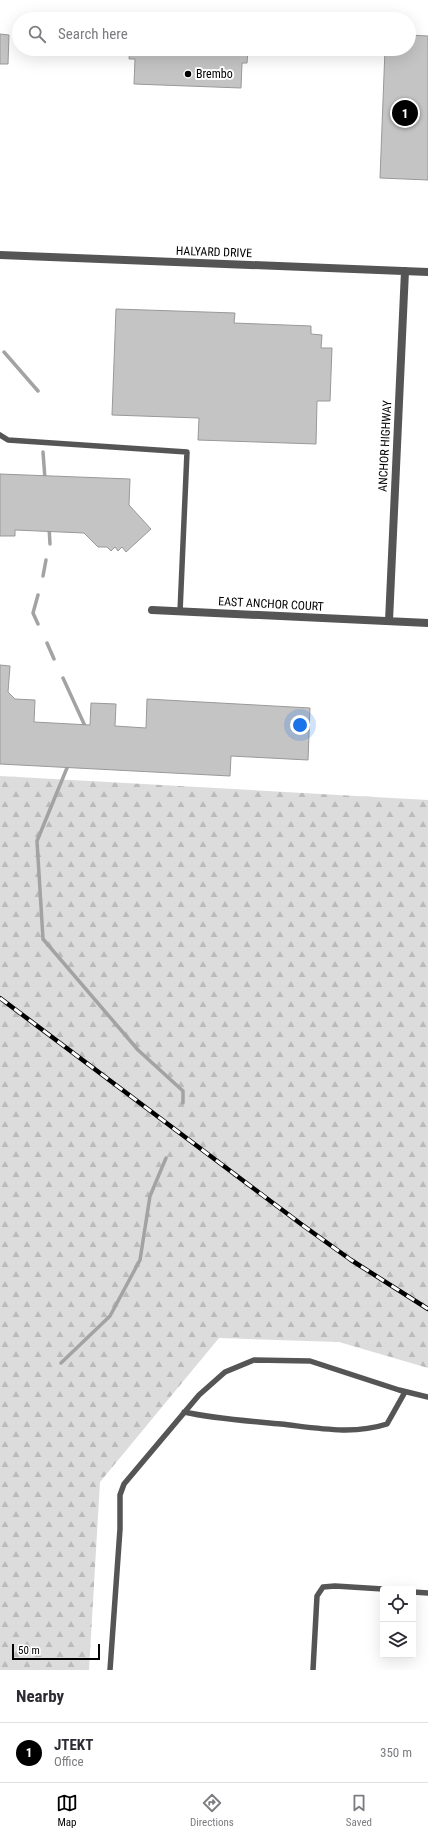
<!DOCTYPE html>
<html lang="en">
<head>
<meta charset="utf-8">
<style>
	:root { --surface:#fff; --page:#f7f7f7; --text:#2b2b33; --muted:#7c7c81; --line:#e1e1e2; --accent:#000 }
	body { margin:0; font-family:"Roboto Condensed",sans-serif; background:var(--page); color:var(--text) }
	.controls { position:absolute; right:12px; bottom:12px; display:grid; overflow:hidden; border-radius:4px; box-shadow:0 4px 16px #0002 }
	.controls button { width:36px; height:36px; display:grid; place-items:center; padding:0; border:0; border-bottom:1px solid var(--line); background:var(--surface); color:var(--text); font:20px sans-serif }
	.scale { position:absolute; left:12px; bottom:10px; width:88px; box-sizing:border-box; padding-left:4px; border:2px solid #000; border-top:0; font-size:11px; line-height:14px; white-space:nowrap; color:#000; -webkit-text-stroke:3px #fff; paint-order:stroke }
	.you { position:absolute; left:300px; top:725px; width:14px; height:14px; margin:-10px; border:3px solid #fff; border-radius:50%; background:#1a73e8; box-shadow:0 0 0 6px #1a73e833 }
	.badge { display:grid; place-items:center; width:26px; height:26px; border-radius:50%; background:var(--accent); color:#fff; font-size:13px; font-weight:700 }
	.pin { position:absolute; translate:-50% -50%; border:2px solid #fff; box-shadow:0 1px 4px #0006 }
	.list { margin:0; padding:0; list-style:none }
	h2 { display:flex; justify-content:space-between; align-items:center; height:52px; margin:0; padding:0 16px; font-size:17px }
	h2 small { font-size:13px; font-weight:400; color:var(--muted) }
	.list li { display:grid; grid-template-columns:26px 1fr auto; gap:12px; align-items:center; box-sizing:border-box; height:60px; padding:0 16px; border-top:1px solid var(--line) }
	.list b { display:block; font-size:15px; white-space:nowrap }
	.list p { margin:0; font-size:13px; white-space:nowrap; color:var(--muted) }
	.list em { font-size:13px; font-style:normal; color:var(--muted) }
	.icon { flex:none; width:22px; height:22px; fill:none; stroke:currentColor; stroke-width:2; stroke-linecap:round; stroke-linejoin:round }
	.map { position:relative; flex:none; width:428px; height:1670px; overflow:hidden }
	.search { position:absolute; background:var(--surface); box-shadow:0 4px 16px #0002; left:12px; right:12px; top:12px; height:44px; display:flex; align-items:center; gap:10px; box-sizing:border-box; padding:0 14px; border-radius:22px; color:var(--muted); font-size:15px }
	.sheet { height:112px; background:var(--surface) }
	nav { display:flex; justify-content:space-around; align-items:center; box-sizing:border-box; height:56px; border-top:1px solid var(--line); background:var(--surface); font-size:11px; color:var(--muted) }
	nav a { display:grid; justify-items:center; gap:2px }
	nav .on { color:var(--accent) }
	.map>svg:first-child { display:block }
	.forest { fill:url(#forest-firs) }
	.lines { fill:none; stroke-linecap:round; stroke-linejoin:round }
	.stream { stroke:#a3a3a3; stroke-width:3.5 }
	.building { fill:#c4c4c4; stroke:#999 }
	.lane { stroke:#555; stroke-width:5.5 }
	.street { stroke:#555; stroke-width:8 }
	.rail-casing { stroke:#000; stroke-width:4.5 }
	.rail { stroke:#fff; stroke-width:3; stroke-dasharray:9; stroke-linecap:butt }
	.poi-dot { fill:#000; stroke:#fff; stroke-width:1.5 }
	.labels { text-anchor:middle; stroke-width:4; stroke-linejoin:round; paint-order:stroke }
	.poi-label { font-size:12px; fill:#000; stroke:#fff; text-anchor:start }
	.street-label { font-size:12px; fill:#000; stroke:#fff }
</style>
</head>
<body>
<div class="map">
<svg width="428" height="1670" viewBox="0 0 428 1670">
	<defs>
		<pattern id="forest-firs" width="22" height="20" patternUnits="userSpaceOnUse"><rect width="22" height="20" fill="#dcdcdc"/><path d="M5 1l3.5 6h-7zM16 11l3.5 6h-7z" fill="#bbb"/></pattern>
	</defs>
	<rect width="100%" height="100%" fill="#fff"/>
	<!-- forest -->
	<path class="forest" d="M0,776L428,800V1368L339,1342L219,1338L100,1482L89,1670H0Z"/>
	<g class="lines">
		<!-- stream -->
		<path class="stream" d="M4,352L38,391
			M43,452L45,479
			M49,527L50,544
			M43,576L46,560
			M38,595L33,613L38,624
			M47,643L54,659
			M63,678L85,726L84,728
			M69,763L37,841L43,939L138,1050L183,1091V1103
			M61,1363L110,1316L140,1260L150,1196L166,1158"/>
	</g>
	<!-- building -->
	<path class="building" d="M0,34L9,35L8,64H0Z
		M409,35L428,36V180L380,178L385,49H409Z
		M130,49H242L248,50L247,63H242L241,88L134,84L135,59H129Z
		M116,309L235,313L234,323L311,326V334L322,335L321,348H332L330,401H317L316,444L198,440L199,418L112,415Z
		M0,474L130,479L129,505L151,529L126,552L122,547L118,551L115,547L111,551L107,547H98L84,533L15,530V536H0Z
		M0,665L10,666L8,692L15,699L35,700L34,722L90,725L91,703L116,704L115,726L146,728L147,699L310,708L308,760L231,756L230,776L0,764Z"/>
	<g class="lines">
		<!-- lane -->
		<path class="lane" d="M0,435L8,440L187,452L180,612
			M184,1412C216,1419 249,1421 281,1424C317,1428 353,1435 387,1424L405,1392
			M413,1592L428,1593
			M110,1670L120,1529V1495L124,1484L199,1395L225,1372L254,1360L310,1361L399,1390L428,1397
			M313,1670L317,1596L323,1587L335,1586L383,1589"/>
		<!-- street -->
		<path class="street" d="M0,255L428,272
			M152,610L428,623
			M389,621L405,271"/>
		<!-- rail casing -->
		<g class="rail-casing">
			<path id="rail" d="M0,998L301,1224L351,1260L428,1309"/>
		</g>
		<!-- rail -->
		<use href="#rail" class="rail"/>
	</g>
	<!-- markers -->
	<circle class="poi-dot" cx="188" cy="74" r="4"/>
	<g class="labels">
		<!-- poi labels -->
		<g class="poi-label">
			<text x="196" y="78">Brembo</text>
		</g>
		<!-- street labels -->
		<g class="street-label">
			<text transform="translate(214 252) rotate(2)" y="4">HALYARD DRIVE</text>
			<text transform="translate(385 446) rotate(-87)" y="4">ANCHOR HIGHWAY</text>
			<text transform="translate(271 604) rotate(3)" y="4">EAST ANCHOR COURT</text>
		</g>
	</g>
</svg>
<div class="controls">
<button><svg class="icon" aria-label="locate" viewBox="0 0 24 24"><circle cx="12" cy="12" r="6"/><path d="M12 2v4M12 18v4M2 12h4M18 12h4"/></svg></button>
<button><svg class="icon" aria-label="layers" viewBox="0 0 24 24"><path d="M12 4l9 5-9 5-9-5zM3 14l9 5 9-5"/></svg></button>
</div>
<div class="scale">50 m</div>
<div class="you"></div>
<div class="pin badge" style="left:405px;top:113px">1</div>
<div class="search"><svg class="icon" aria-label="search" viewBox="0 0 24 24"><circle cx="10" cy="10" r="6"/><path d="M15 15l6 6"/></svg>Search here</div>
</div>
<section class="sheet">
<h2>Nearby<small></small></h2>
<ul class="list">
<li><span class="badge">1</span><div><b>JTEKT</b><p>Office</p></div><em>350 m</em></li>
</ul>
</section>
<nav>
<a class="on"><svg class="icon" aria-label="map" viewBox="0 0 24 24"><path d="M3 6l6-2 6 2 6-2v14l-6 2-6-2-6 2zM9 4v14M15 6v14"/></svg>Map</a>
<a><svg class="icon" aria-label="directions" viewBox="0 0 24 24"><path d="M12 3l9 9-9 9-9-9zM9 14v-3h6M13 9l2 2-2 2"/></svg>Directions</a>
<a><svg class="icon" aria-label="saved" viewBox="0 0 24 24"><path d="M7 4h10v16l-5-4-5 4z"/></svg>Saved</a>
</nav>
</body>
</html>
